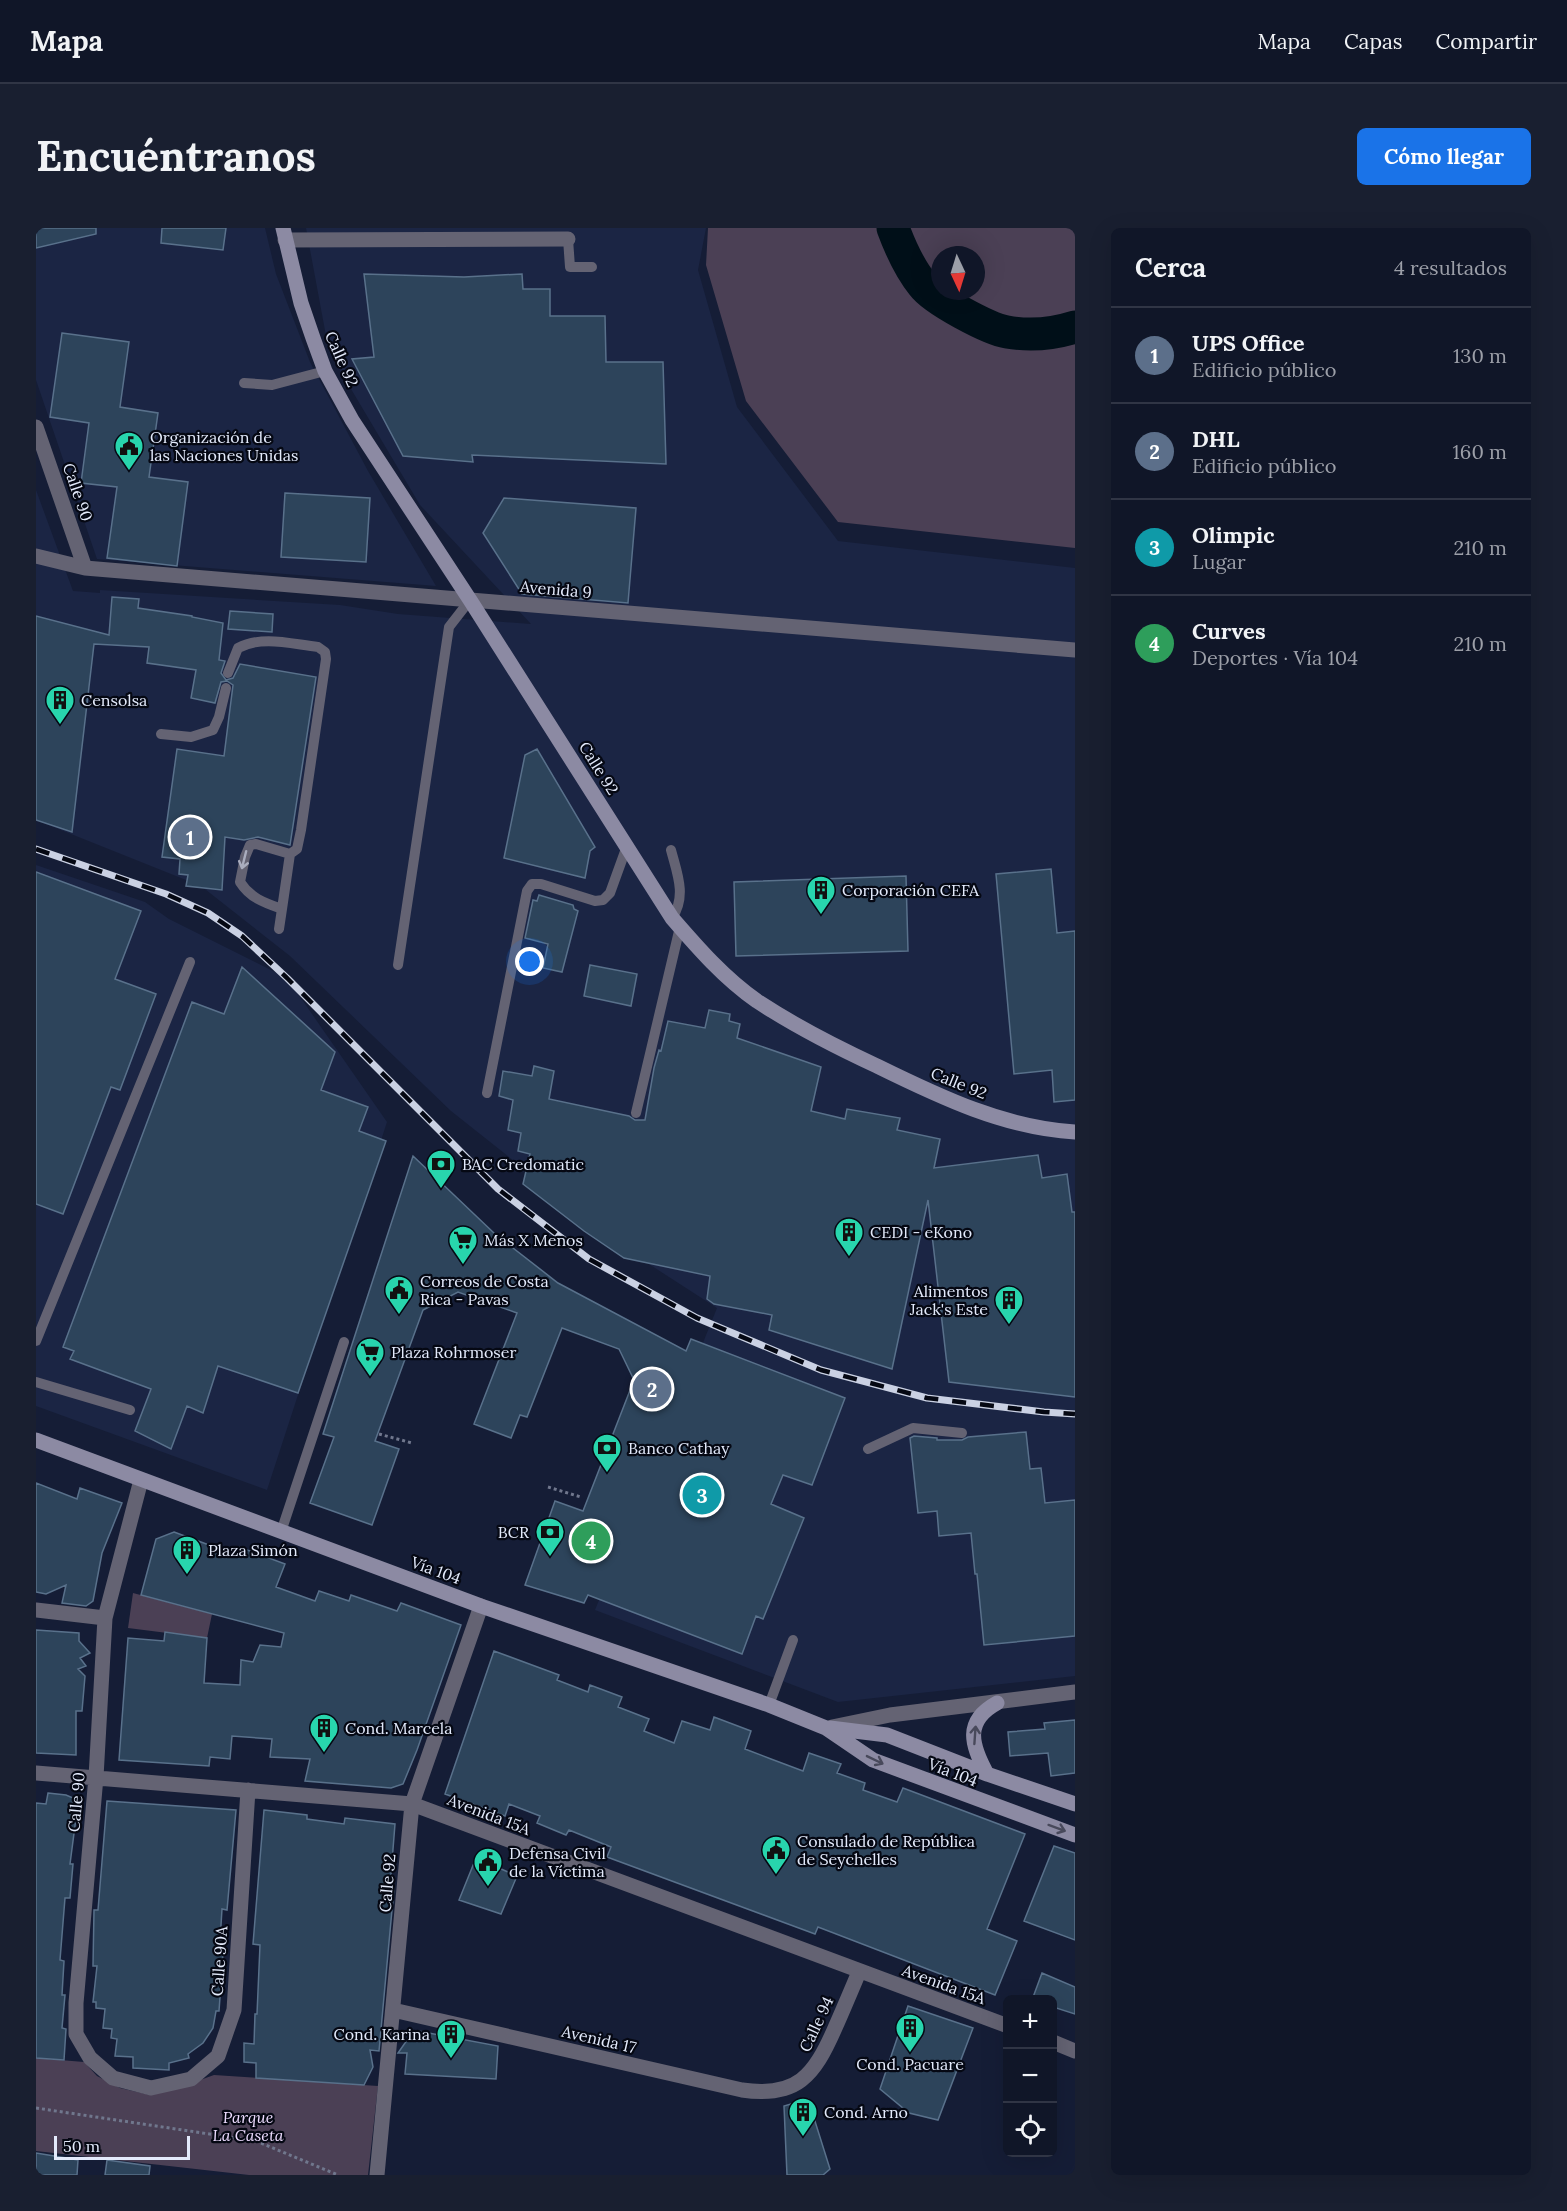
<!DOCTYPE html>
<html lang="es">
<head>
<meta charset="utf-8">
<style>
	:root { --surface:#101628; --page:#191f30; --text:#f1f3f6; --muted:#9c9fa8; --line:#303545; --accent:#1a73e8 }
	body { margin:0; font-family:Lora,serif; background:var(--page); color:var(--text) }
	.controls { position:absolute; right:18px; bottom:18px; display:grid; overflow:hidden; border-radius:9px; box-shadow:0 6px 24px #0002 }
	.controls button { width:54px; height:54px; display:grid; place-items:center; padding:0; border:0; border-bottom:2px solid var(--line); background:var(--surface); color:var(--text); font:30px sans-serif }
	.compass { position:absolute; left:895px; top:18px; width:54px; height:54px; border-radius:50%; background:var(--surface); box-shadow:0 6px 24px #0002; rotate:176deg }
	.scale { position:absolute; left:18px; bottom:15px; width:136px; box-sizing:border-box; padding-left:6px; border:3px solid #e3eafb; border-top:0; font-size:16px; line-height:21px; white-space:nowrap; color:#e3eafb; -webkit-text-stroke:4px #050813; paint-order:stroke }
	.you { position:absolute; left:494px; top:734px; width:21px; height:21px; margin:-15px; border:4px solid #fff; border-radius:50%; background:#1a73e8; box-shadow:0 0 0 9px #1a73e833 }
	.badge { display:grid; place-items:center; width:39px; height:39px; border-radius:50%; background:var(--accent); color:#fff; font-size:20px; font-weight:700 }
	.pin { position:absolute; translate:-50% -50%; border:3px solid #fff; box-shadow:0 2px 6px #0006 }
	.list { margin:0; padding:0; list-style:none }
	h2 { display:flex; justify-content:space-between; align-items:center; height:78px; margin:0; padding:0 24px; font-size:26px }
	h2 small { font-size:20px; font-weight:400; color:var(--muted) }
	.list li { display:grid; grid-template-columns:39px 1fr auto; gap:18px; align-items:center; box-sizing:border-box; height:96px; padding:0 24px; border-top:2px solid var(--line) }
	.list b { display:block; font-size:22px; white-space:nowrap }
	.list p { margin:0; font-size:20px; white-space:nowrap; color:var(--muted) }
	.list em { font-size:20px; font-style:normal; color:var(--muted) }
	.icon { flex:none; width:33px; height:33px; fill:none; stroke:currentColor; stroke-width:2; stroke-linecap:round; stroke-linejoin:round }
	.map { position:relative; flex:none; width:1039px; height:1947px; overflow:hidden; border-radius:9px }
	header { display:flex; align-items:center; gap:36px; box-sizing:border-box; height:84px; padding:0 30px; background:var(--surface); border-bottom:2px solid var(--line) }
	header strong { font-size:28px }
	nav { display:flex; gap:33px; margin-inline-start:auto; font-size:21px }
	.intro { display:flex; align-items:center; justify-content:space-between; box-sizing:border-box; height:144px; padding:0 36px }
	h1 { margin:0; font-size:42px }
	.button { padding:15px 27px; border-radius:9px; background:var(--accent); color:#fff; font-size:21px; font-weight:700 }
	main { display:flex; gap:36px; padding:0 36px }
	aside { flex:1; background:var(--surface); border-radius:9px; box-shadow:0 6px 24px #0002 }
	.map>svg:first-child { display:block }
	.built { fill:#1b2544 }
	.green { fill:#4b4055; fill-rule:evenodd }
	.lines { fill:none; stroke-linecap:round; stroke-linejoin:round }
	.river { stroke:#000f18; stroke-width:33 }
	.building { fill:#2d445b; stroke:#59718b; stroke-width:1.5 }
	.path { stroke:#70778d; stroke-width:3; stroke-dasharray:3 3; stroke-linecap:butt }
	.lane { stroke:#646373; stroke-width:10 }
	.street { stroke:#646373; stroke-width:15 }
	.secondary { stroke:#8c8aa3; stroke-width:15 }
	.rail-casing { stroke:#cad1e3; stroke-width:7 }
	.rail { stroke:#050813; stroke-width:4.5; stroke-dasharray:14; stroke-linecap:butt }
	.oneway { stroke:#aaadbe }
	.oneway2 { stroke:#48495b }
	.labels { text-anchor:middle; stroke-width:4.5; stroke-linejoin:round; paint-order:stroke }
	.street-label { font-size:16px; fill:#e3eafb; stroke:#050813 }
	.poi-label { font-size:16px; fill:#e3eafb; stroke:#050813; text-anchor:start }
	.park-label { font-size:16px; font-style:italic; fill:#eddcff; stroke:#050813 }
</style>
</head>
<body>
<header>
<strong>Mapa</strong>
<nav><a>Mapa</a><a>Capas</a><a>Compartir</a></nav>
</header>
<div class="intro"><h1>Encuéntranos</h1><a class="button">Cómo llegar</a></div>
<main>
<div class="map">
<svg width="1039" height="1947" viewBox="0 0 1039 1947">
	<rect width="100%" height="100%" fill="#151d36"/>
	<!-- built -->
	<path class="built" d="M0,0H229L240,46L274,134L332,243L400,358L61,331L0,152Z
		M270,0H670L662,42L701,179L802,313L1039,340V1448L802,1474L559,1382L681,1080L585,1018L415,883L254,728L165,658L0,592V262L37,363L64,365V362L304,377L362,386L495,396L384,277L293,124Z
		M0,637L109,674L133,691L251,750L351,894L231,1262L0,1178Z"/>
	<!-- green -->
	<path class="green" d="M672,0H1039V320L802,294L710,173L670,37ZM904,27H940V63H904Z
		M97,1365L176,1386L171,1410L92,1400Z
		M0,1830L48,1834L61,1848L84,1860L114,1867L142,1860L178,1847L342,1858L332,1947H213L0,1923Z"/>
	<g class="lines">
		<!-- river -->
		<path class="river" d="M857,0C864,19 874,41 887,57C898,72 953,101 971,104C994,108 1017,106 1039,99"/>
	</g>
	<!-- building -->
	<path class="building" d="M0,0H60V6L0,20Z
		M126,0H190L187,22L125,15Z
		M328,46L428,49L486,46L487,61H514V88H569L570,134H627L630,236L436,227L437,234L367,228L316,131L338,129Z
		M26,105L93,114L84,179L122,185L113,249L152,254L141,338L71,330L81,259L45,255L53,195L14,189Z
		M249,265L334,270L330,334L245,329Z
		M468,270L600,280L592,375L486,366L447,305Z
		M76,369L103,371L102,380L156,388V389L187,395L183,432L189,433L185,445L190,452L197,450L204,436L280,449L254,617L222,609L208,612L189,609L186,662L150,658L152,647L143,646L144,631L126,629L141,521L188,528L197,457L191,453L185,454L179,475L155,470L160,442L111,435L113,419L58,416L36,604L0,592V388L73,407Z
		M194,383L237,386L236,404L192,401Z
		M501,521L559,619L554,623L549,650L468,630L489,527Z
		M1015,641L1021,705L1039,703V872L1018,874L1016,842L978,846L960,646Z
		M0,644L105,683L79,751L120,766L84,862L75,859L27,986L0,976Z
		M870,648L872,723L700,728L698,654Z
		M503,667L537,677L538,681L542,683L526,744L507,740L512,716L489,710L497,672L501,673Z
		M554,737L601,746L595,778L548,768Z
		M206,739L299,824L285,862L332,879L323,903L350,913L262,1165L182,1138L167,1185L151,1178L135,1221L99,1203L115,1161L34,1131L38,1123L27,1119L156,774L188,786Z
		M673,782L694,786L693,793L704,796L701,810L785,839L775,883L809,891L811,881L864,890L861,902L904,911L898,940L1002,927L1006,950L1031,946L1036,984H1039V1169L913,1154L892,972L856,1141L733,1102L736,1087L678,1076L671,1071L674,1048L588,1030L548,1003L487,956L494,926L482,923L485,905L472,902L477,872L463,868L467,843L496,848L498,838L518,843L513,871L593,888L599,892H609L618,840L623,822L625,823L632,793L669,800Z
		M377,928L459,1006L522,1055L650,1123L655,1111L809,1170L776,1257L747,1247L735,1276L768,1290L727,1391L720,1388L706,1426L552,1367L548,1375L489,1357L519,1273L547,1283L598,1152L583,1121L526,1100L491,1189L484,1187L475,1210L438,1196L481,1085L422,1064L387,1082L339,1213L363,1221L336,1297L274,1275L298,1209L287,1206Z
		M990,1204L994,1241L1005,1240L1009,1275L1039,1272V1408L948,1417L941,1346H939L935,1305L903,1308L901,1283L882,1285L874,1210L878,1208L901,1210V1212H926L932,1209Z
		M0,1255L41,1271L44,1260L86,1275L66,1325L57,1373L50,1378L26,1375L30,1357L10,1366L0,1364Z
		M138,1304L200,1327L203,1319L249,1336L240,1359L279,1373L283,1363L313,1373L315,1367L361,1383L365,1375L425,1397L381,1522L367,1556L355,1560L269,1553L274,1531L234,1529L236,1511L196,1508L194,1531L174,1529L173,1538L83,1532L92,1410L128,1413L129,1404L171,1410L168,1455L204,1457L205,1432L217,1434L224,1417L245,1419L248,1405L105,1367L120,1311Z
		M0,1402L43,1405V1413L54,1425L44,1430L50,1438L42,1441L49,1448L46,1483H40V1527L0,1525Z
		M458,1423L523,1447L521,1452L552,1464L554,1457L586,1469L582,1479L613,1491L608,1503L638,1515L646,1493L674,1502L678,1489L715,1503L709,1521L735,1531L767,1543L773,1525L805,1536L801,1545L829,1555L827,1562L861,1574L867,1560L989,1606L951,1701L981,1713L959,1767L782,1699L779,1706L571,1629L575,1619L533,1602L530,1607L501,1595L504,1588L473,1576L469,1588L409,1566Z
		M1039,1492V1545L1015,1548L1012,1525L974,1528L972,1504L1009,1501L1008,1495Z
		M12,1565L30,1567L37,1570L35,1589L40,1590L34,1636H37L34,1670H29L24,1732L28,1733L26,1767H29L26,1800L30,1801L28,1832L0,1830V1575L10,1576Z
		M71,1573L200,1582L191,1682L186,1681L184,1713H188L183,1783H180L177,1800L167,1815L152,1826L153,1830L133,1835V1842L97,1840V1829L79,1828L81,1811L75,1810L76,1801L67,1800L69,1781L60,1780V1774H57L61,1738H57L58,1682H62Z
		M228,1582L271,1587V1591L308,1596L309,1590L359,1596L354,1659L358,1660L343,1823L334,1822L337,1839L328,1857L220,1850V1835L208,1834V1815L218,1816L219,1786H221L224,1717L217,1716Z
		M1018,1618L1039,1625V1712L988,1693Z
		M440,1630L481,1648L465,1686L423,1672Z
		M1006,1745L1039,1759V1786L1017,1779V1772H996Z
		M872,1778L937,1800L902,1892L873,1885L844,1861Z
		M382,1803L462,1818L460,1851L369,1846L371,1825H362L376,1805Z
		M772,1871L794,1941L787,1947H751L748,1878Z
		M0,1925L42,1932L41,1947H0Z
		M71,1932L114,1938L113,1947H69Z"/>
	<g class="lines">
		<!-- path -->
		<path class="path" d="M343,1206L376,1215
			M512,1259L545,1269
			M0,1880L220,1913L302,1947"/>
		<!-- lane -->
		<path class="lane" d="M532,11L534,39H556
			M208,155L236,157L289,143
			M192,445L202,420C227,407 255,416 282,419L289,424L290,431L265,602L261,621L254,626L246,681C229,675 214,670 204,654L209,629L214,617L220,616L254,626
			M125,506L155,509L177,502L183,489L190,460
			M635,622C641,645 651,668 636,690
			M243,701L246,681
			M362,737L413,399L434,372
			M451,865L491,663L496,656H505L559,673L567,672L574,665L591,618
			M600,885L644,699
			M0,1113L154,734
			M0,1154L94,1182
			M832,1221L877,1200L926,1205
			M245,1304L308,1114
			M733,1477L757,1412"/>
		<!-- street -->
		<path class="street" d="M249,12L532,11
			M0,199L49,340
			M0,328L49,340L1039,422
			M105,1252L69,1390L60,1549L40,1775V1806L54,1830L77,1850L115,1860L155,1851L182,1828L198,1782L212,1562
			M0,1382L69,1390
			M796,1499L854,1487L1039,1464
			M0,1545L376,1576L972,1798
			M357,1782L706,1862C761,1870 778,1848 799,1800C807,1782 815,1763 823,1744
			M1017,1814L1039,1823
			M341,1947L376,1576L445,1378"/>
		<!-- secondary -->
		<path class="secondary" d="M247,0L265,75L277,110L289,143L316,192L434,372L636,690C662,720 688,750 721,773C759,798 800,819 841,838C904,869 969,900 1039,904
			M0,1212L445,1378L733,1477L790,1500L837,1532L1039,1607
			M794,1500L851,1507L951,1546L1039,1576
			M951,1546C935,1517 928,1493 961,1475"/>
		<!-- rail casing -->
		<g class="rail-casing">
			<path id="rail" d="M0,621L130,666L172,685L206,708L251,750L462,961L553,1031L661,1090L785,1142L891,1170L1008,1184L1039,1186"/>
		</g>
		<!-- rail -->
		<use href="#rail" class="rail"/>
	</g>
	<!-- one-way arrows -->
	<defs><path id="oneway-shaft" d="M-6 0H5M1.5-3L5.5 0L1.5 3" fill="none" stroke-width="1.6" stroke-linecap="round" stroke-linejoin="round" transform="scale(1.5)"/></defs>
	<use class="oneway" href="#oneway-shaft" transform="translate(208 632) rotate(104)"/>
	<g class="oneway2">
		<use href="#oneway-shaft" transform="translate(939 1507) rotate(-86)"/>
		<use href="#oneway-shaft" transform="translate(839 1532) rotate(26)"/>
		<use href="#oneway-shaft" transform="translate(1021 1600) rotate(20)"/>
	</g>
	<!-- icons -->
	<defs>
		<g id="civic-pin" transform="scale(1.5)"><path d="M0 17L-7.5 6A9.5 9.5 0 1 1 7.5 6Z" fill="#28d5ad" stroke="#050813"/><path d="M-.6-6.5H3V-4.5H.6V-3L4-1V1h2V6H-6V1h2V-1L-.6-3ZM-1.2 2.5V6h2.4V2.5Z" fill="#111"/></g>
		<g id="building-pin" transform="scale(1.5)"><path d="M0 17L-7.5 6A9.5 9.5 0 1 1 7.5 6Z" fill="#28d5ad" stroke="#050813"/><path d="M-4-6H4V6H1V3H-1V6H-4ZM-2.5-4.3h1.7v1.8h-1.7ZM.8-4.3h1.7v1.8H.8ZM-2.5-1h1.7V.8h-1.7ZM.8-1h1.7V.8H.8Z" fill="#111"/></g>
		<g id="bank-pin" transform="scale(1.5)"><path d="M0 17L-7.5 6A9.5 9.5 0 1 1 7.5 6Z" fill="#28d5ad" stroke="#050813"/><path d="M-6-4H6V4H-6ZM0-2.3a2.3 2.3 0 1 0 0 4.6a2.3 2.3 0 1 0 0-4.6Z" fill="#111"/></g>
		<g id="supermarket-pin" transform="scale(1.5)"><path d="M0 17L-7.5 6A9.5 9.5 0 1 1 7.5 6Z" fill="#28d5ad" stroke="#050813"/><path d="M-6-5.5h2.5l.6 2H6L4.5 2H-2.5L-4.4-4H-6ZM-1.5 3.2a1.3 1.3 0 1 0 .1 0ZM3 3.2a1.3 1.3 0 1 0 .1 0Z" fill="#111"/></g>
	</defs>
	<g fill-rule="evenodd">
		<use href="#civic-pin" x="93" y="218"/>
		<use href="#building-pin" x="24" y="472"/>
		<use href="#building-pin" x="785" y="662"/>
		<use href="#bank-pin" x="405" y="936"/>
		<use href="#building-pin" x="813" y="1004"/>
		<use href="#supermarket-pin" x="427" y="1012"/>
		<use href="#civic-pin" x="363" y="1062"/>
		<use href="#building-pin" x="973" y="1072"/>
		<use href="#supermarket-pin" x="334" y="1124"/>
		<use href="#bank-pin" x="571" y="1220"/>
		<use href="#bank-pin" x="514" y="1304"/>
		<use href="#building-pin" x="151" y="1322"/>
		<use href="#building-pin" x="288" y="1500"/>
		<use href="#civic-pin" x="740" y="1622"/>
		<use href="#civic-pin" x="452" y="1634"/>
		<use href="#building-pin" x="874" y="1800"/>
		<use href="#building-pin" x="415" y="1806"/>
		<use href="#building-pin" x="767" y="1884"/>
	</g>
	<g class="labels">
		<!-- street labels -->
		<g class="street-label">
			<text transform="translate(306 131) rotate(66)" y="6">Calle 92</text>
			<text transform="translate(42 264) rotate(71)" y="6">Calle 90</text>
			<text transform="translate(520 361) rotate(5)" y="6">Avenida 9</text>
			<text transform="translate(563 540) rotate(58)" y="6">Calle 92</text>
			<text transform="translate(923 855) rotate(22)" y="6">Calle 92</text>
			<text transform="translate(400 1342) rotate(20)" y="6">Vía 104</text>
			<text transform="translate(917 1544) rotate(21)" y="6">Vía 104</text>
			<text transform="translate(40 1574) rotate(-85)" y="6">Calle 90</text>
			<text transform="translate(453 1586) rotate(21)" y="6">Avenida 15A</text>
			<text transform="translate(351 1655) rotate(-85)" y="6">Calle 92</text>
			<text transform="translate(183 1733) rotate(-86)" y="6">Calle 90A</text>
			<text transform="translate(908 1756) rotate(20)" y="6">Avenida 15A</text>
			<text transform="translate(780 1796) rotate(-65)" y="6">Calle 94</text>
			<text transform="translate(563 1811) rotate(13)" y="6">Avenida 17</text>
		</g>
		<!-- poi labels -->
		<g class="poi-label">
			<text x="114" y="215">Organización de<tspan x="114" dy="18">las Naciones Unidas</tspan></text>
			<text x="45" y="478">Censolsa</text>
			<text x="806" y="668">Corporación CEFA</text>
			<text x="426" y="942">BAC Credomatic</text>
			<text x="834" y="1010">CEDI - eKono</text>
			<text x="448" y="1018">Más X Menos</text>
			<text x="384" y="1059">Correos de Costa<tspan x="384" dy="18">Rica - Pavas</tspan></text>
			<text x="952" y="1069" text-anchor="end">Alimentos<tspan x="952" dy="18">Jack's Este</tspan></text>
			<text x="355" y="1130">Plaza Rohrmoser</text>
			<text x="592" y="1226">Banco Cathay</text>
			<text x="493" y="1310" text-anchor="end">BCR</text>
			<text x="172" y="1328">Plaza Simón</text>
			<text x="309" y="1506">Cond. Marcela</text>
			<text x="761" y="1619">Consulado de República<tspan x="761" dy="18">de Seychelles</tspan></text>
			<text x="473" y="1631">Defensa Civil<tspan x="473" dy="18">de la Víctima</tspan></text>
			<text x="394" y="1812" text-anchor="end">Cond. Karina</text>
			<text x="874" y="1842" text-anchor="middle">Cond. Pacuare</text>
			<text x="788" y="1890">Cond. Arno</text>
		</g>
		<!-- park labels -->
		<g class="park-label">
			<text x="212" y="1895">Parque<tspan x="212" dy="18">La Caseta</tspan></text>
		</g>
	</g>
</svg>
<div class="controls">
<button>+</button>
<button>−</button>
<button><svg class="icon" aria-label="locate" viewBox="0 0 24 24"><circle cx="12" cy="12" r="6"/><path d="M12 2v4M12 18v4M2 12h4M18 12h4"/></svg></button>
</div>
<svg class="compass" viewBox="-18 -18 36 36"><path d="M0-13l5 13h-10z" fill="#e53935"/><path d="M0 13l5-13h-10z" fill="#9c9fa8"/></svg>
<div class="scale">50 m</div>
<div class="you"></div>
<div class="pin badge" style="left:154px;top:609px;background:#5c6f8a">1</div>
<div class="pin badge" style="left:616px;top:1161px;background:#5c6f8a">2</div>
<div class="pin badge" style="left:666px;top:1267px;background:#0f9aa8">3</div>
<div class="pin badge" style="left:555px;top:1313px;background:#2e9e5b">4</div>
</div>
<aside>
<h2>Cerca<small>4 resultados</small></h2>
<ul class="list">
<li><span class="badge" style="background:#5c6f8a">1</span><div><b>UPS Office</b><p>Edificio público</p></div><em>130 m</em></li>
<li><span class="badge" style="background:#5c6f8a">2</span><div><b>DHL</b><p>Edificio público</p></div><em>160 m</em></li>
<li><span class="badge" style="background:#0f9aa8">3</span><div><b>Olimpic</b><p>Lugar</p></div><em>210 m</em></li>
<li><span class="badge" style="background:#2e9e5b">4</span><div><b>Curves</b><p>Deportes · Vía 104</p></div><em>210 m</em></li>
</ul>
</aside>
</main>
</body>
</html>
